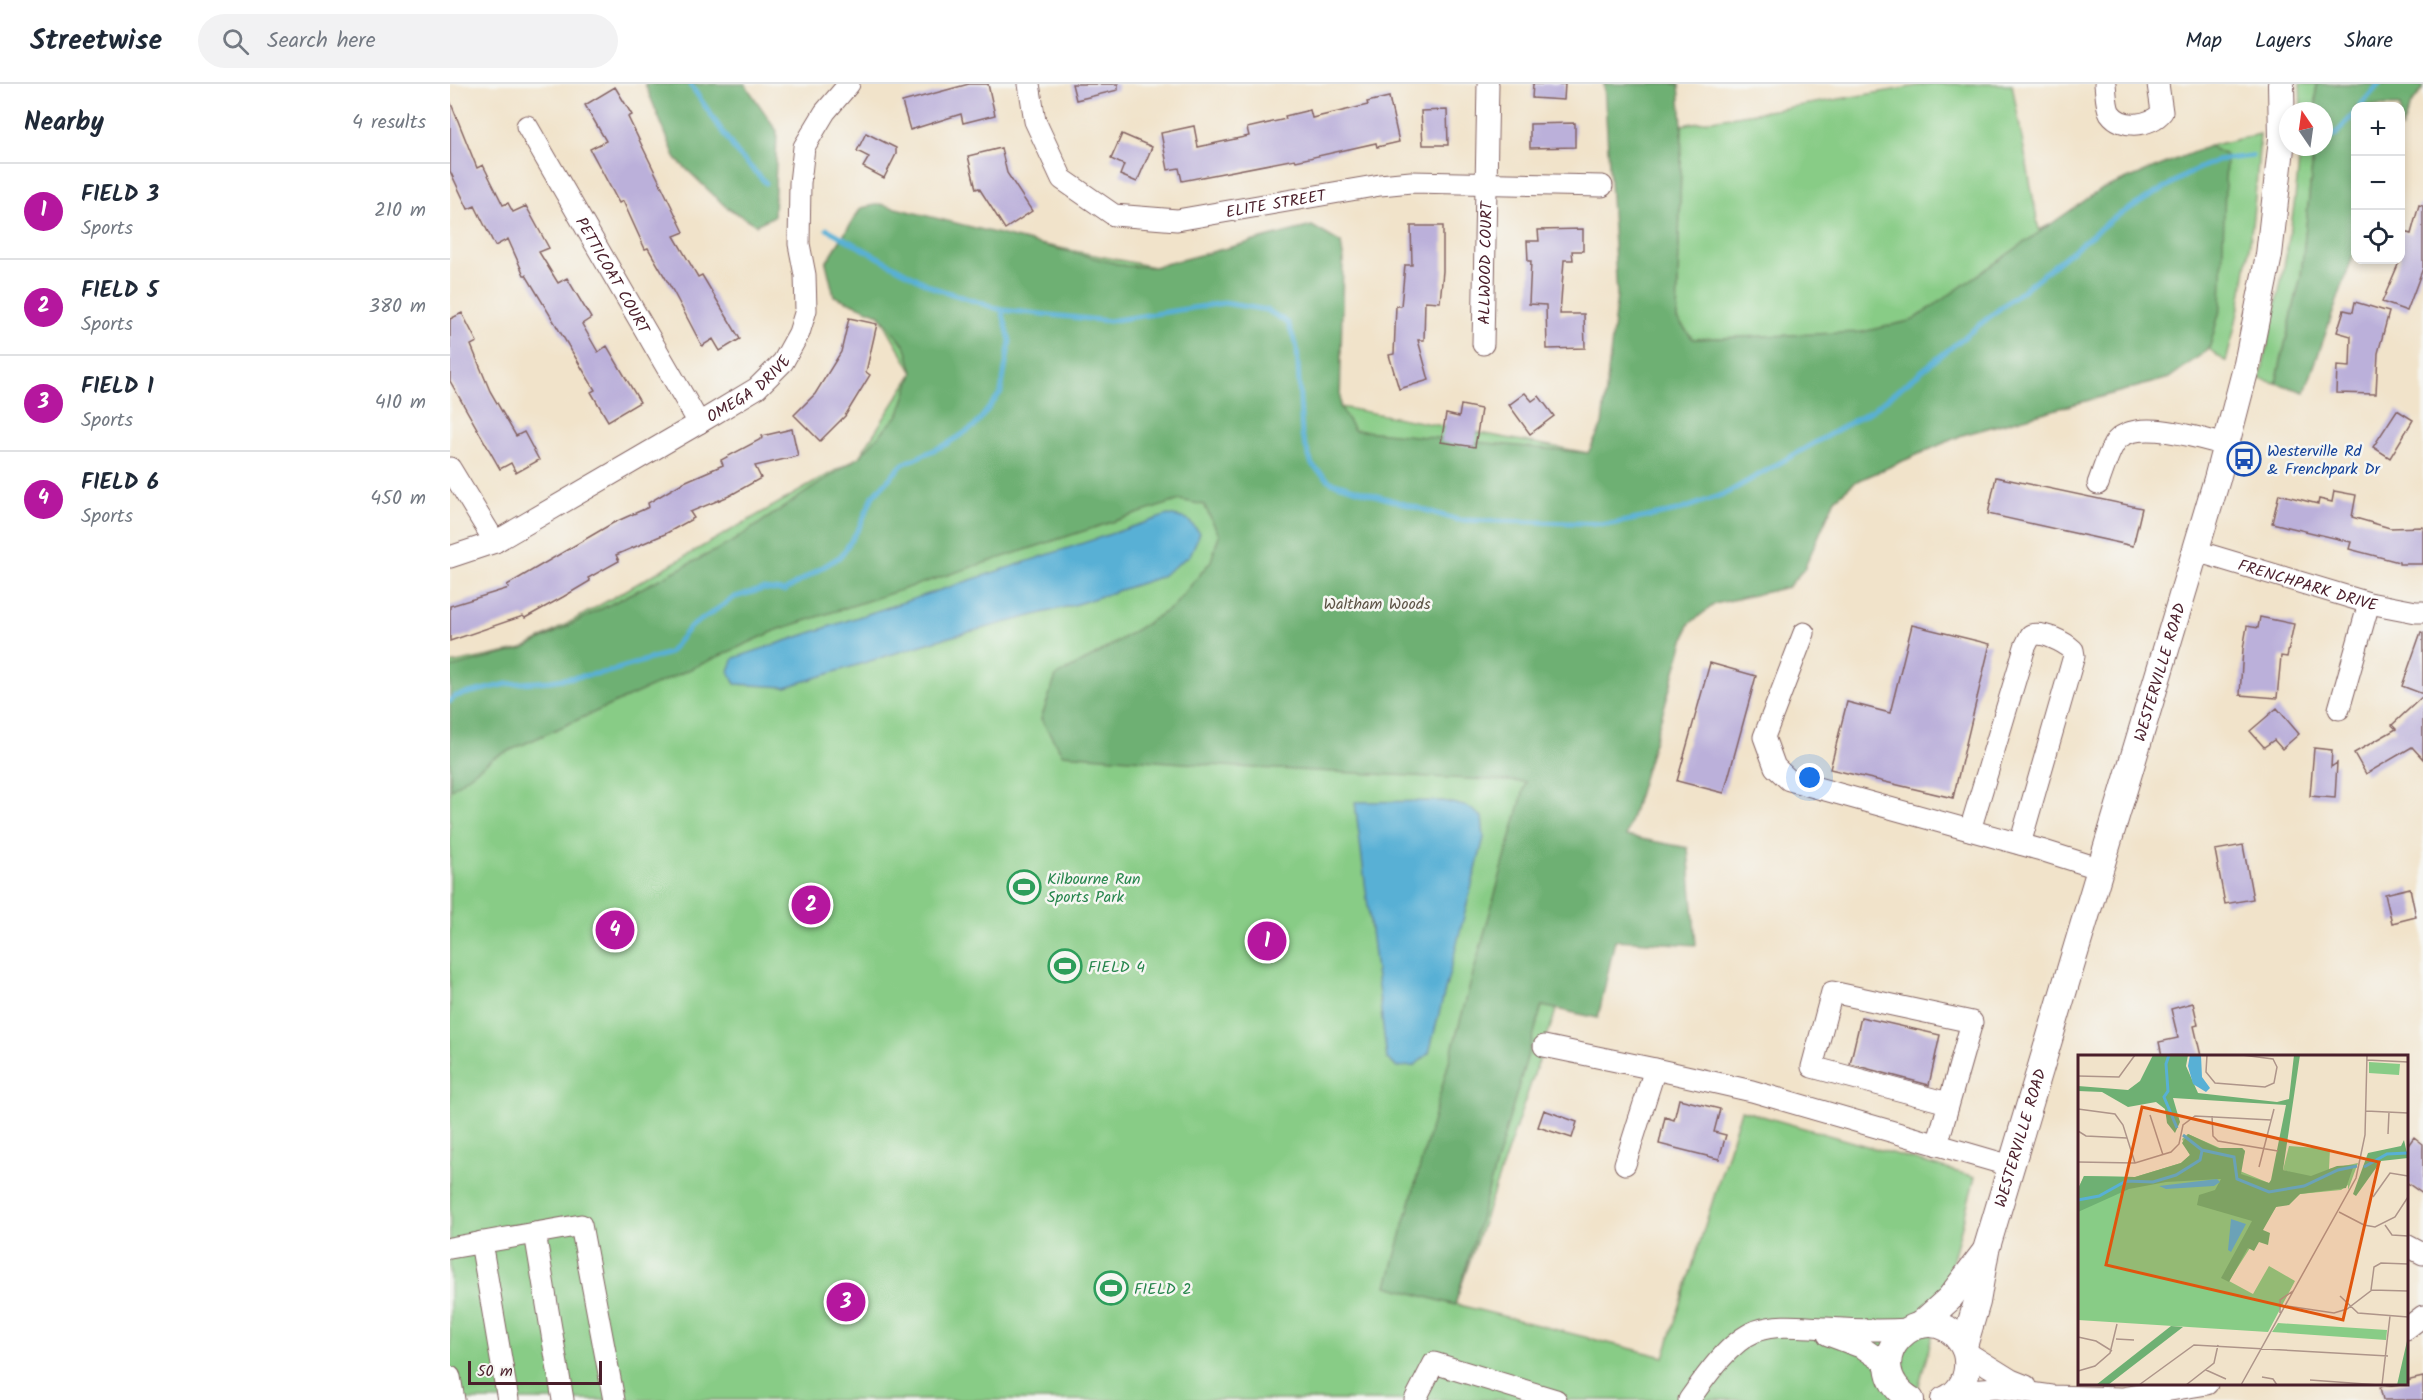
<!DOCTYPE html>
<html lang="en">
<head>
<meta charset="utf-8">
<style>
	:root { --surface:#fff; --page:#f2f2f3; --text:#1f2937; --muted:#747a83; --line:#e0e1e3; --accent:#b5179e }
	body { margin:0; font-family:Kalam,sans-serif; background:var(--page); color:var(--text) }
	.controls { position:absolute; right:18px; top:18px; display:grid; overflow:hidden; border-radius:12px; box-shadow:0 3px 9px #0003 }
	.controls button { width:54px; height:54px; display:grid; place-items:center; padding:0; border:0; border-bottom:2px solid var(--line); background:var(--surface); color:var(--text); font:30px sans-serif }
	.compass { position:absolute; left:1829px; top:18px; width:54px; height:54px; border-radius:50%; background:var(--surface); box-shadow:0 3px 9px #0003; rotate:347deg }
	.scale { position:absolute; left:18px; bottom:15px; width:134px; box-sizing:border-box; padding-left:6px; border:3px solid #4a1f2b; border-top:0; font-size:16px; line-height:21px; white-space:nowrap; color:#4a1f2b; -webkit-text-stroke:4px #f6f6f2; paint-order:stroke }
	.you { position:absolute; left:1360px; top:694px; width:21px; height:21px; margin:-15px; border:4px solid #fff; border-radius:50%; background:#1a73e8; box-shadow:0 0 0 9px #1a73e833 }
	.badge { display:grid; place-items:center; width:39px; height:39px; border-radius:50%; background:var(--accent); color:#fff; font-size:20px; font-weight:700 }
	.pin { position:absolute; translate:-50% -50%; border:3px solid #fff; box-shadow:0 2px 6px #0006 }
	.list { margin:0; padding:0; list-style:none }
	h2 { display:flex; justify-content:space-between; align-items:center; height:78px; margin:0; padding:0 24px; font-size:26px }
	h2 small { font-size:20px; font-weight:400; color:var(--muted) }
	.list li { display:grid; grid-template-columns:39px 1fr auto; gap:18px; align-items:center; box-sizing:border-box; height:96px; padding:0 24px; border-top:2px solid var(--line) }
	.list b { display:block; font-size:22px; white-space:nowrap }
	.list p { margin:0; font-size:20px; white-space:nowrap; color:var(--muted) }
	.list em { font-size:20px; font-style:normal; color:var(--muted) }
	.icon { flex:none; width:33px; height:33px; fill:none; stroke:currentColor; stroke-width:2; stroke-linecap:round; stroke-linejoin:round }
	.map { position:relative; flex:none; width:1973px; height:1316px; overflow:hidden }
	header { display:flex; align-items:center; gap:36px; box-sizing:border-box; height:84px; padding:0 30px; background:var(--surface); border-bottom:2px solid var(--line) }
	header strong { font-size:28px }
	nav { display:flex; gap:33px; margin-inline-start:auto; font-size:21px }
	.search { width:420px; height:54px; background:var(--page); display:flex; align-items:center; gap:15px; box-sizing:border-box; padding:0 21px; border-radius:33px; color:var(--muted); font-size:22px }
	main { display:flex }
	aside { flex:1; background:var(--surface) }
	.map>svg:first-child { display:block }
	.green { fill:#88cc86; stroke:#697658; stroke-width:1.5 }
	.forest { fill:#6eb073; stroke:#5c684f; stroke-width:1.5 }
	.water { fill:#58b0d5; stroke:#516880; stroke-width:1.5 }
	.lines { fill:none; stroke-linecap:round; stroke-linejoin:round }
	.stream { stroke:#58b0d5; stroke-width:5 }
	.building { fill:#bbb0da }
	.minor-casing { stroke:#846463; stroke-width:23 }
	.major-casing { stroke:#846463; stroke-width:28 }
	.minor { stroke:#fff; stroke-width:21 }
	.major { stroke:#fff; stroke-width:26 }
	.labels { text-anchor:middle; stroke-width:5; stroke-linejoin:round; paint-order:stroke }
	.street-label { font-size:16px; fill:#4a1f2b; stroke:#f6f6f2 }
	.transit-label { font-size:16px; fill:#164399; stroke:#f6f6f2; text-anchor:start }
	.park-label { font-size:16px; fill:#5d5346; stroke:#f6f6f2 }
	.leisure-label { font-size:16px; fill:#27864d; stroke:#f6f6f2; text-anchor:start }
	.inset-river { fill:none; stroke:#58b0d5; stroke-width:3 }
	.inset-road { fill:none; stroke:#ae958a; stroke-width:1.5 }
	.view { fill:#e0560e; fill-opacity:0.15; stroke:#e0560e; stroke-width:3 }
	.inset-edge { fill:none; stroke:#4a1f2b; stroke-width:3 }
</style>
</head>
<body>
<header>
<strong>Streetwise</strong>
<div class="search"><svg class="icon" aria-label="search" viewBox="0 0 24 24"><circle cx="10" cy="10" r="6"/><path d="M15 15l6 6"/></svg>Search here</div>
<nav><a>Map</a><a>Layers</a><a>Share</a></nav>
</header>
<main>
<aside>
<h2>Nearby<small>4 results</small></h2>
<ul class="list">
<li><span class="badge">1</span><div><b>FIELD 3</b><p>Sports</p></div><em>210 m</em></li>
<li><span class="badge">2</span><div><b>FIELD 5</b><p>Sports</p></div><em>380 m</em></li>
<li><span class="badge">3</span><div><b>FIELD 1</b><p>Sports</p></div><em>410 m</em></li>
<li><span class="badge">4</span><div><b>FIELD 6</b><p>Sports</p></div><em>450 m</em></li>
</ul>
</aside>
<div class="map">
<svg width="1973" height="1316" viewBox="0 0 1973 1316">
	<rect width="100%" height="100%" fill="#f6f6f2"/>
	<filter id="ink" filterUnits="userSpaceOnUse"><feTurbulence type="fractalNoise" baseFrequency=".0167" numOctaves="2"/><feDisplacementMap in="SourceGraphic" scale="12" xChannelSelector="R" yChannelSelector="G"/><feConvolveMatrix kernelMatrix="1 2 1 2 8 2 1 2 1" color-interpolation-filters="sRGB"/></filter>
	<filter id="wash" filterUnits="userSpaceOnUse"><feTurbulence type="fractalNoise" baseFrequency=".008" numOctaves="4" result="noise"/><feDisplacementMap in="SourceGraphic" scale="24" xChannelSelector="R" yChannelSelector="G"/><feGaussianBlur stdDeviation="1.35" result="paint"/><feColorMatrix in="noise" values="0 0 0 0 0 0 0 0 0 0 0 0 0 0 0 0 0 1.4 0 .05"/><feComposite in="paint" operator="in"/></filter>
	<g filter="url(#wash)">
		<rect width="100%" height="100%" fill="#f1e3ca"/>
		<!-- green -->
		<path class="green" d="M1479,0H1562L1589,146L1759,62L1810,50C1805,127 1797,203 1776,278L1759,265L1770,225L1719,294L1512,351L1405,398L1239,540L1005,1220L1214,1273L1291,1026L1525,1093L1465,1316H0V580L73,565L409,373L463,289L429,230L376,179L411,124L704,183L862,142L891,159L890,323L1138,369L1380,250L1243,255L1227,235L1232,41Z
			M1850,0H1866V27H1851Z
			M1850,63H1864L1851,192L1826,299L1810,295C1827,218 1845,142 1850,63Z"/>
		<!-- forest -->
		<path class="forest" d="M195,0H295L327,47L324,132L306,141L276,123L226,75Z
			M1154,0H1229L1232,41L1227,235L1243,255L1412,248L1463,236L1650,106L1759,62L1776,71L1771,223L1759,265L1719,294L1512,351L1405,398L1385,415L1354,485L1338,503L1265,520L1239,540L1176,752L1238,764L1246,861L1165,856L1148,934L1092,922L1005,1221L937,1202L1076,698L788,683L612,670L591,635L606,592L647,570L723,523L761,477L769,451L754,421L730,416L327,546L43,674L0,706V584L73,565L280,459L409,373L449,330L463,289L456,263L429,230L384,212L376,179L411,124L430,120L676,182L704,183L862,142L891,159L893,172L890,323L904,346L1138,369L1152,341L1167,211Z
			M1866,0H1973V5L1960,22L1951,46L1950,22H1906L1905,166L1855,308L1826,299L1851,192L1864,63H1874V27H1866Z"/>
		<!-- water -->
		<path class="water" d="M718,431L737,435L750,449L740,471L710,493L624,521L488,556L336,603L285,600L279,587L284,574Z
			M993,717L1018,723L1032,733L1034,754L979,969L964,982L947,983L937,975L905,718Z"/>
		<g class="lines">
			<!-- stream -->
			<path class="stream" d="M240,0L287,69L316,99
				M1910,22L1929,0
				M1874,57L1885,51L1906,28
				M1860,65L1863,63
				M377,145L484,204L552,226L659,237L774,219L817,226L838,239L847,264L852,351L862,381L881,398L1008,436L1161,440L1227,427L1277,409L1424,325L1662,135L1743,87L1767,76L1802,72
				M0,617L6,612L57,600L100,597L158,588L219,569L239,544L285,513L313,505L334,507L391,472L409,444L423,412L453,380L497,360L525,342L551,308L560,257L552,226"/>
		</g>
		<g id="blocks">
			<!-- building -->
			<path class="building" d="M519,0H538L545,31L513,39L511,30L460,46L452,18Z
				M622,0H668V6L626,16Z
				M1083,0H1115L1114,16L1082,14Z
				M165,3L182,31L178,33L234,148L224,152L248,193L252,191L290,255L270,267L263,255L252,262L223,207L198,164L195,165L173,117L169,119L140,65L156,57L135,21Z
				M939,13L949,58L927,63L926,59L846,77L845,75L732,97L729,84L718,86L711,49L744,42L748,63L799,52L797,44L836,35L835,32L860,26L862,34L918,21L917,18Z
				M0,17L27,84L33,81L53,121L58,119L63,128L76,122L99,164L89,168L108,199L117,194L141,234L132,240L148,268L157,262L190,318L158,337L141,308L145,306L76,191H74L58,155L45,162L25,122L18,125L0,87Z
				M997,26L998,61H973L971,27Z
				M1125,39V63L1080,64V40Z
				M416,49L446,64V70L434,94L413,83L419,73L407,67Z
				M672,50L702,63L687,98L670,91L674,81L661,75Z
				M551,64L557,89L582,127L555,145L529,104L526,105L518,72Z
				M1969,121L1973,122V184L1957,227L1932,218L1950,176V147L1961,150Z
				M961,142H993V187L990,218L975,217L974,256H968L979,296L949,305L939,271L944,270L946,222H951L955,181H962Z
				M1133,145V167H1122L1123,176H1114L1110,230H1134L1135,264L1097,265L1096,221L1079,220L1081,177H1078L1077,157H1089L1088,146Z
				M1905,218L1939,228L1928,269L1926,310L1886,309L1887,282L1900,283L1901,252L1887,248L1894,226L1903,228Z
				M12,229L27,258L21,261L40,307L66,352L74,348L89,376L66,389L61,379L50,385L0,297V235Z
				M399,234L427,240L416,288L420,291L395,332L370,357L344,331L365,310L391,268Z
				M1075,309L1082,317L1089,312L1104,332L1080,350L1059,321Z
				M1011,321L1031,325L1025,363L991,358L996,330L1009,333Z
				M1947,326L1963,336L1940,374L1923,363Z
				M342,345L348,372L305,382L311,394L279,412L240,428L244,434L215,450L166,471L169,477L138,494L140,497L113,513L75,534L73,532L0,557V522L59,504L57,501L163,439L199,423L198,419L234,398L273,381L271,376L313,354L312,352Z
				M1546,393L1692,424L1683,462L1538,430Z
				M1884,407L1906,411L1902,433L1940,444L1973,443V480H1949V478L1899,465L1901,458L1822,439L1829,410L1868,420L1869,415L1882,418Z
				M1810,533L1844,540L1837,573L1831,572L1827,614L1790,611L1793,565L1797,542L1808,544Z
				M1462,541L1540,560L1503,714L1380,685L1397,618L1440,629Z
				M1971,548L1973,549V610L1952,602Z
				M1260,579L1306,592L1274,709L1227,697Z
				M1973,612V675L1962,663L1916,690L1904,669L1946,645L1942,641Z
				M1827,624L1849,650L1832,665L1824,656L1814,663L1800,647Z
				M1864,664L1882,666L1881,683L1887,679L1885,714L1860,712Z
				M1793,761L1803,815L1775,820L1765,766Z
				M1960,804L1966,833L1942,839L1935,810Z
				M1743,919L1748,941L1744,942L1751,972H1712L1709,958L1728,954L1721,925Z
				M1411,933L1490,951L1479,1001L1400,980Z
				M1229,1015L1270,1025L1264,1048L1276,1051L1269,1075L1209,1060L1215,1033L1224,1036Z
				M1094,1026L1127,1038L1122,1054L1088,1043Z
				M1964,1053L1973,1060V1110L1956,1098V1064Z
				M1973,1293V1316H1933L1930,1303L1956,1299V1297Z"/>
		</g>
	</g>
	<g filter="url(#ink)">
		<use href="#blocks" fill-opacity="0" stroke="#846463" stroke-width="1.5"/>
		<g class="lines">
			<!-- minor casing -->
			<g class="minor-casing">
				<g id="minor">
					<path id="s1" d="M579,0L585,37L612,95L664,131L727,136L930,101L961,98L1152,102"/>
					<path d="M1655,0C1656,8 1656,22 1660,29C1672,46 1701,42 1712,28L1708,0"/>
					<path id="s2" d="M77,42L249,339"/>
					<path id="s3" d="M1033,260L1038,0"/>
					<path d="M0,384L45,458"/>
					<path d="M1648,400C1653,387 1657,372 1664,360C1682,331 1750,355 1776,361"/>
					<path id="s4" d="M1746,467L1919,519L1966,528H1973"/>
					<path id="s5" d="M0,473L45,458L249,339L307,304L333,278L349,249L356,226L355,191L349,160L350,99L354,63L375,28L399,0"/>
					<path d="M1354,549L1314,653L1325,683L1339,696L1591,766L1651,785"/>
					<path d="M1889,625L1919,519"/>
					<path d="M1520,746L1575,563L1581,551C1593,547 1614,558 1623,566L1624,572L1570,760"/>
					<path d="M1094,962L1205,985"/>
					<path d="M1487,1061L1522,938L1382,908L1362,983L1498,1019"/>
					<path d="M1175,1080L1205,985L1302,1007L1561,1082"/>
					<path d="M85,1149L113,1316"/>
					<path d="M31,1158L58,1316"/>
					<path d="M1956,1161L1973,1170"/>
					<path d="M0,1164L131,1141L164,1316"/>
					<path d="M1956,1245L1973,1232"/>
					<path d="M1378,1251L1413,1264L1438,1281"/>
					<path d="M1516,1268L1561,1296L1576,1302"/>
					<path d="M0,1293L4,1316"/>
					<path d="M1507,1307L1546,1304L1602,1312L1672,1314L1757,1300"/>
					<path d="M965,1316L984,1279L1106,1316"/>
					<path d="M1239,1316C1255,1293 1279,1258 1306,1247C1329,1239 1351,1243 1375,1244C1403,1246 1430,1247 1459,1245"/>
				</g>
			</g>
			<!-- major casing -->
			<g class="major-casing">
				<g id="major">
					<path d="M1470,1241L1499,1215L1534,1169"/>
					<path id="s6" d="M1514,1262L1527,1218L1536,1166L1767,395L1797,280L1819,171L1832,55L1831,0"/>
					<path d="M1461,1316C1401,1277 1474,1208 1510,1257C1516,1265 1518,1274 1517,1284C1516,1298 1507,1311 1494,1316"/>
				</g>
			</g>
			<!-- minor -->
			<use href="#minor" class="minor"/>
			<!-- major -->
			<use href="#major" class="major"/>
		</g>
	</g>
	<!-- icons -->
	<defs>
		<g id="bus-ring" transform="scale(1.725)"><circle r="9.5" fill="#f6f6f2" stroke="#1a4fb4" stroke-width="1.5"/><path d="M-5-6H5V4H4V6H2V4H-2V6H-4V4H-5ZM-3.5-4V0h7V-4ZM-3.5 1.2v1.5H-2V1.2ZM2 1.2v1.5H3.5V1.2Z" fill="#1a4fb4"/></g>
		<g id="stadium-ring" transform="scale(1.725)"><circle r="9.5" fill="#f6f6f2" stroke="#2e9e5b" stroke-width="1.5"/><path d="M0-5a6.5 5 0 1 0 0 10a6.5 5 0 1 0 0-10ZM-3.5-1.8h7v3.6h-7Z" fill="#2e9e5b"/></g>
	</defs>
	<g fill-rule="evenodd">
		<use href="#bus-ring" x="1794" y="375"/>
		<use href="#stadium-ring" x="574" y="803"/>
		<use href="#stadium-ring" x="615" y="882"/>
		<use href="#stadium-ring" x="661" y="1204"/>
	</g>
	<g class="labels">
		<!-- street labels -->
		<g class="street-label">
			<text dy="6" stroke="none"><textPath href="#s1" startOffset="328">ELITE STREET</textPath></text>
			<text dy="6" stroke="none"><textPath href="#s3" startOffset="81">ALLWOOD COURT</textPath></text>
			<text dy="6" stroke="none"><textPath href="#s2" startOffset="172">PETTICOAT COURT</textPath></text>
			<text dy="6" stroke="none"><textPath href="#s5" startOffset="344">OMEGA DRIVE</textPath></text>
			<text dy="6" stroke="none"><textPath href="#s4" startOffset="117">FRENCHPARK DRIVE</textPath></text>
			<text dy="6" stroke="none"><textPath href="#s6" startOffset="702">WESTERVILLE ROAD</textPath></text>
			<text dy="6" stroke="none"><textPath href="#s6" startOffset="216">WESTERVILLE ROAD</textPath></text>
		</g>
		<!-- transit labels -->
		<g class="transit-label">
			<text x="1817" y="372">Westerville Rd<tspan x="1817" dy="18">&amp; Frenchpark Dr</tspan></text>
		</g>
		<!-- park labels -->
		<g class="park-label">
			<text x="927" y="525">Waltham Woods</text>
		</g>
		<!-- leisure labels -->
		<g class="leisure-label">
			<text x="597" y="800">Kilbourne Run<tspan x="597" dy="18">Sports Park</tspan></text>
			<text x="638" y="888">FIELD 4</text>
			<text x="684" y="1210">FIELD 2</text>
		</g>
	</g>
	<!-- overview -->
	<g transform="translate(1628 971)">
		<rect width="330" height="330" fill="#f1e3ca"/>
		<path d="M291,7L322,9L321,20L291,18ZM110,79L144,94L164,93L167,96L162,116L191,128L221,120L205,115L211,91L252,94L251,114L280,108L270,135V130L263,135L222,139L198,152L151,226L175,239L191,211L217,226L190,277L0,265V134L6,121L57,122L103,108L112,100L104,84ZM200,268L309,275L308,285L194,277Z" fill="#88cc86"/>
		<path d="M75,0H110L108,11L120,38L199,47L211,44L216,0H222L205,115L233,121L259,111L276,110L268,133L222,139L211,150L198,152L185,175L192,178L190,190L181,187L176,196L170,193L151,227L143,223L174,166L119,150L121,140L137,135L143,124L88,127L51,134L0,157V134L6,121L57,122L103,108L112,100L104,88L110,79L140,93H164L167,96L163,119L191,128L193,125L208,50L95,43L102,67L97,78L89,68L87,54L78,47L50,52L24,37L0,36V31L50,35L62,26ZM326,85L330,103L303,106L278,141L275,139L290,98L323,91ZM93,271L105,272L30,330H18ZM330,284V330H319L329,286Z" fill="#6eb073"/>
		<path d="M112,0H123L124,22L132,33L128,37L115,29L110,11ZM139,124L142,127L136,131L88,134L81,131ZM153,164L168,169L153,197L150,195Z" fill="#58b0d5"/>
		<path class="inset-river" d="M91,0L88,9L90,36L86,42L99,73M105,80L124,95L156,102L159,124L191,137L226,131L260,115L279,111M286,112L309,99L330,98M0,145L21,141L48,126L75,127L98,120L122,105L124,96"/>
		<path class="inset-road" d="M129,0L128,17L137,28L187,32L196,28L199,12L195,4L164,0M289,5L330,7M0,21L41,22L57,0M0,54L37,59L45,70L57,108M288,56L330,58M72,60L85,100M134,61L135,81L140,86L200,96M0,76L8,81L49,83M310,79L311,57M0,107L57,108L93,97L101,89L105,70L117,61L193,65M181,112L196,54M295,142L312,118L330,121M261,157L286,170L297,172L317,162L330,142M307,170L314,180L330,181M293,235L296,212L303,208L330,209M262,241L280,258L330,262M209,251L256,258L269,254L294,235L330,236M202,258V245L215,236M0,282L18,286L34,296M38,284L56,285M128,315L148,324M0,316L17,311L32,298L39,269M184,322L195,324L199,330M232,325L301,330M61,330L116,290L310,301M108,330L136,308L140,290M163,330L278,123L287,80L289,0M304,330L312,261"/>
		<path class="view" d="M64,52L301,107L265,265L28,210Z"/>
		<rect width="330" height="330" class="inset-edge"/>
	</g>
</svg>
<div class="controls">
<button>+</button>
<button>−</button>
<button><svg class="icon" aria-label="locate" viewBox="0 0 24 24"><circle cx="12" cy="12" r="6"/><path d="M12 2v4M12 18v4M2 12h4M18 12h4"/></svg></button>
</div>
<svg class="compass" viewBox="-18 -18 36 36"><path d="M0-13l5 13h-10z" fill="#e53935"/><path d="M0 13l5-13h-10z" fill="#747a83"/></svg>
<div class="scale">50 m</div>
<div class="you"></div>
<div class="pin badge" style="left:817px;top:857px">1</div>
<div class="pin badge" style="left:361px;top:821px">2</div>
<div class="pin badge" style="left:396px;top:1218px">3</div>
<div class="pin badge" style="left:165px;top:846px">4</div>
</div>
</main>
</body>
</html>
